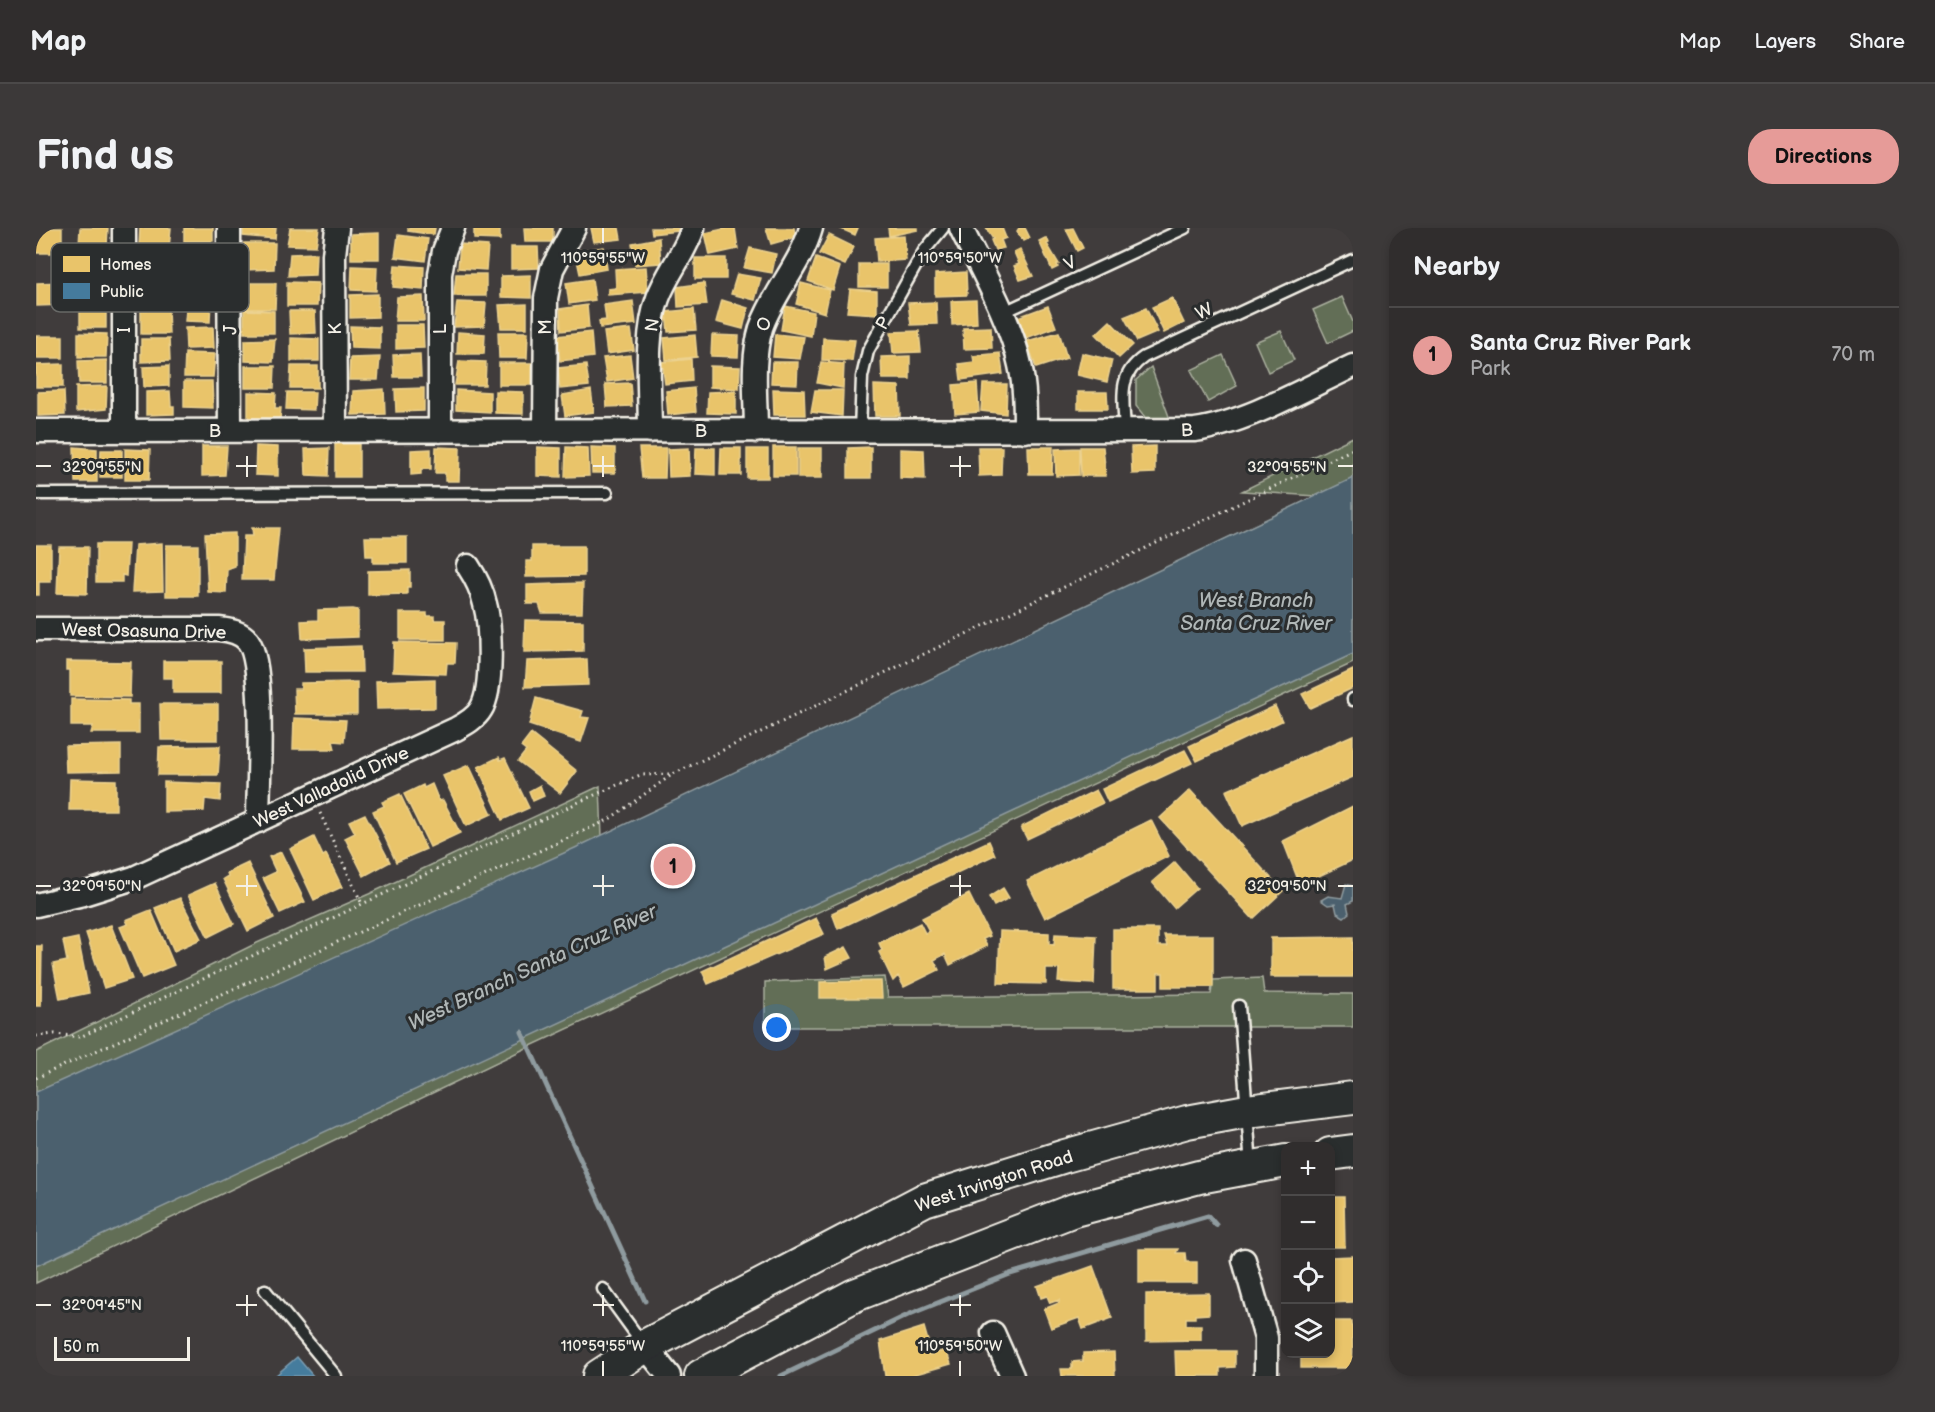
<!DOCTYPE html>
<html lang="en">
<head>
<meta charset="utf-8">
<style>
	:root { --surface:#302d2d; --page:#3c3939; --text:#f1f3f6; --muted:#a8a8aa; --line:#4b4949; --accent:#e69b98 }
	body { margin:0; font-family:"Balsamiq Sans",sans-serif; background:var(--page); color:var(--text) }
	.controls { position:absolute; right:18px; bottom:18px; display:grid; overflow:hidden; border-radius:12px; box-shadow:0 3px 9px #0003 }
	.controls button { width:54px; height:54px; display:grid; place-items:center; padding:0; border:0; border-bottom:2px solid var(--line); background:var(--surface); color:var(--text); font:30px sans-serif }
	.scale { position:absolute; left:18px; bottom:15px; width:136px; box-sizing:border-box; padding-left:6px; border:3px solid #f4f1e8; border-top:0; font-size:16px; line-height:21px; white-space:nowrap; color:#f4f1e8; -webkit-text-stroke:4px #2a2d2e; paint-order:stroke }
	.you { position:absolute; left:741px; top:800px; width:21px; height:21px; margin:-15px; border:4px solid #fff; border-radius:50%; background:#1a73e8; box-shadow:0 0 0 9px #1a73e833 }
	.badge { display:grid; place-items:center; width:39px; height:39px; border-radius:50%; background:var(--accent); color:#111; font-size:20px; font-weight:700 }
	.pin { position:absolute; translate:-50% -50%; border:3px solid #fff; box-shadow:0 2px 6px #0006 }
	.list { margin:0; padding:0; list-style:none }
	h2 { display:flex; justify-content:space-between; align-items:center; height:78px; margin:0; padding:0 24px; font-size:26px }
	h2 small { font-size:20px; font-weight:400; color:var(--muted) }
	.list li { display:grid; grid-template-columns:39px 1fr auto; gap:18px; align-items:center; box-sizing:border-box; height:96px; padding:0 24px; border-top:2px solid var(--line) }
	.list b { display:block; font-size:22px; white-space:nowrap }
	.list p { margin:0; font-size:20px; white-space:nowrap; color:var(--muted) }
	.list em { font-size:20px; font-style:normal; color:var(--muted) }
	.icon { flex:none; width:33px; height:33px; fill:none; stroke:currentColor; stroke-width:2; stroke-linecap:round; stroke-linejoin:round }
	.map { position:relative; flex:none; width:1317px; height:1148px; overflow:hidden; border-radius:24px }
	header { display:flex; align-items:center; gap:36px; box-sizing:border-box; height:84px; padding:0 30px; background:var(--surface); border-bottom:2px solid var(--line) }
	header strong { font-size:28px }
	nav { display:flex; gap:33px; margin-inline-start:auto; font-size:21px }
	.intro { display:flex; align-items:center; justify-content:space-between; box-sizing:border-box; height:144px; padding:0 36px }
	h1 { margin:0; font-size:42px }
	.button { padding:15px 27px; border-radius:24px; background:var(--accent); color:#111; font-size:21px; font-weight:700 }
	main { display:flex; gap:36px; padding:0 36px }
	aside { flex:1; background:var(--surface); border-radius:24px; box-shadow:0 3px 9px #0003 }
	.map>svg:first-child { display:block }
	.green { fill:#626e56; stroke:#abb09f; stroke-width:1.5 }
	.water { fill:#4b616e; stroke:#8f9b9f; stroke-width:1.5 }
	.homes { fill:#e9c46a; stroke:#ecd290; stroke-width:1.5 }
	.public { fill:#457b9d; stroke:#7a9eb4; stroke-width:1.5 }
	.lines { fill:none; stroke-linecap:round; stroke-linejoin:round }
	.stream { stroke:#8f9b9f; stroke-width:5 }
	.lane-casing { stroke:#f4f1e8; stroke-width:15 }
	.street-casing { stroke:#f4f1e8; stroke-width:27 }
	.secondary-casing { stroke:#f4f1e8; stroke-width:36 }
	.path { stroke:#f4f1e8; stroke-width:3; stroke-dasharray:1.5 4.5; stroke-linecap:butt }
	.lane { stroke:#2a2d2e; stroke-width:10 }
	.street { stroke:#2a2d2e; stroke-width:22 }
	.secondary { stroke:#2a2d2e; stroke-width:32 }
	.ticks { fill:none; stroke:#f4f1e8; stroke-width:2 }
	.labels { text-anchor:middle; stroke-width:6; stroke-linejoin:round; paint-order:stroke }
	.street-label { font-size:18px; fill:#f4f1e8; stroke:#2a2d2e }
	.water-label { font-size:20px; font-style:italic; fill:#b0b7b7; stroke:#2a2d2e }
	.key { fill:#2a2d2e; stroke:#676866; stroke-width:1.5 }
	.key-label { font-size:16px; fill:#f4f1e8 }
	.ticks-label { font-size:15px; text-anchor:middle; fill:#f4f1e8; stroke:#2a2d2e; stroke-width:6; stroke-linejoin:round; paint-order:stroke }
</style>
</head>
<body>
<header>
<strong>Map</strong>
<nav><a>Map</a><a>Layers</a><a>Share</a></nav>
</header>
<div class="intro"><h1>Find us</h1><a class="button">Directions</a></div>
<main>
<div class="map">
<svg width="1317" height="1148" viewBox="0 0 1317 1148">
	<rect width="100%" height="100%" fill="#403c3c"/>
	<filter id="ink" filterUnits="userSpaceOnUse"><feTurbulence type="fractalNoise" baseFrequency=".0167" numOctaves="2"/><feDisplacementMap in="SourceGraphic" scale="12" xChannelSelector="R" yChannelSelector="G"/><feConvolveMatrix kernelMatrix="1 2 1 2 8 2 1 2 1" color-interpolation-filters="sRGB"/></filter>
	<g filter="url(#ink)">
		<!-- green -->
		<path class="green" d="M1306,69L1317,94V103L1292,115L1277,82Z
			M1245,103L1258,132L1232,144L1219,114Z
			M1187,127L1201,158L1172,174L1155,142Z
			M1115,139L1135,194L1110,190L1100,178V152Z
			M1317,209V435L484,823L0,1055V824L221,715L333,666L564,558L566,609L1280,268L1206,263Z
			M849,749L852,769L1175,766L1177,752L1226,750L1228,765L1317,766V799H729V754Z"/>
		<!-- water -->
		<path class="water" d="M1317,250V426L0,1038V864L539,620Z
			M1310,656L1317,658V673L1311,676L1313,685L1308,689L1301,685L1299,676L1292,677L1285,672L1292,668L1306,670Z"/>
		<!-- homes -->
		<path class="homes" d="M0,0H26V25H0Z
			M44,0H72L71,18H43Z
			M104,0H135L133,20L103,19Z
			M148,0H177V13H148Z
			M207,0H240L239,11L207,8Z
			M254,0H283L280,18L251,17Z
			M372,0H399L398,7L372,3Z
			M438,0H464V12L438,11Z
			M488,0H517V14H489Z
			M555,0H583L585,11L558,14Z
			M615,0H642V3L616,6Z
			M692,0H699L702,21L674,27L669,5Z
			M730,0H758L760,9L735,16Z
			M803,0H822L819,7Z
			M852,0H882V2L853,8Z
			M950,0H966L970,10L965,12L968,20L959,22L955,12L957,11Z
			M983,0H989L994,10L988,13L987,10L985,11L981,3Z
			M1037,0L1047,20L1041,23L1030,1Z
			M343,5V31H315V6Z
			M362,7L392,11L389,33L359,29Z
			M793,7L818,19L809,37L783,26Z
			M868,8L870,32L841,34L839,10Z
			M623,10L625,35L599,37L596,15Z
			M1009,10H1011L1013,15L1011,16L1023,36H1021L1022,39L1016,42L1003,13Z
			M208,15H239L238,41L208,42Z
			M424,16L452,18L450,42L422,40Z
			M475,19H502L503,40L475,41Z
			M568,19L571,41L544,46L539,23Z
			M714,20L740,26L736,45L708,40Z
			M984,21L997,48L984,52L978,38L983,36L978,24Z
			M280,25L279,47L252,48L254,26Z
			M659,30H690V51H659Z
			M780,30L804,39L797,62L772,53Z
			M823,36H851V59H823Z
			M359,37L388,39L387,62L357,59Z
			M316,38L341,39L340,63L315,62Z
			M610,39L612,64L572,67V61L580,60L579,41Z
			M930,44L931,67L899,68V46Z
			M420,46H450V68H418Z
			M701,46L725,50L719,72L695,66Z
			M495,47V70L465,69V48Z
			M556,51L559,72L533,76L530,55Z
			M29,54V77L1,78V55Z
			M251,54L282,55L281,78H251Z
			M212,55H240L239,81H210Z
			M668,55L671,77L642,79L641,59Z
			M765,55L794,62L789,85L760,76Z
			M814,61L841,63V86L811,84Z
			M342,66V89L314,90V67Z
			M387,68L388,93H359L361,69Z
			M1136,70L1148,95L1128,105L1116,79Z
			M151,71H175L174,94L149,93Z
			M686,72L712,80L707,101L680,94Z
			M940,72L941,95L916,97L915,73Z
			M597,73L600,96L564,100L563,93L570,92L568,77Z
			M421,74L450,75L448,98L418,99Z
			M900,74L901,96L875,97L872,75Z
			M44,76H70V100H44Z
			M491,76V100H465L463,77Z
			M551,77L553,100L525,103L524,81Z
			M749,78L778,84L775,108L745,102Z
			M1012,78L1020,99L990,110L982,89Z
			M1110,80L1122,104L1101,113L1088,89Z
			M132,81L133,106H105V82Z
			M658,81L660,102L632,104L630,84Z
			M208,82L238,83V105H208Z
			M253,83H279L280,105L254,106Z
			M1074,93L1097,117L1083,130L1060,106Z
			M360,97H387L388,120L360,121Z
			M314,98L344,99V121L315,120Z
			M177,99L178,120L150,121L149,100Z
			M955,99L956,120L928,121L927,100Z
			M595,101L598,122L571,126L568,104Z
			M883,103L885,124L857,125L855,104Z
			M422,104L449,106L448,126H421Z
			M462,104H492L491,130H463Z
			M555,104L557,129L524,133L521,108Z
			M1023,104L1031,130L1000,140L991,113Z
			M42,105L71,106L70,129H42Z
			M739,106L768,109L764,131L737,129Z
			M659,107L661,129L630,132L628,110Z
			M676,107L703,108L702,129L675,128Z
			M0,108H27V130H0Z
			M255,110L283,111V133H255Z
			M787,110L819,112L816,133L786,132Z
			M105,111H133L134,133L105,134Z
			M239,111L237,134L209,133V112Z
			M149,125L179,126L177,149H148Z
			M964,125L967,146L925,152L923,136L938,134L937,128Z
			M1046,125L1076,132L1071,154L1041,147Z
			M384,126L385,149H358L357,127Z
			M594,127L597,150L571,154L567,130Z
			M874,128V151H846L845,129Z
			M344,129L342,152H313L314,130Z
			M655,131L656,153L629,156L626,134Z
			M71,132V155H43L42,133Z
			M423,133L450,134L449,157H419Z
			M736,134H762L761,156L735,155Z
			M785,134L808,136L807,160L781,155Z
			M463,135H496V157H463Z
			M27,136V159H0V137Z
			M550,137L553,158L524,161L522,140Z
			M133,138V158L108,159L107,139Z
			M209,138H239L238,160H209Z
			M255,138H282V160H254Z
			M674,138L704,139L703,161L674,159Z
			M148,153H176L177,180L148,179Z
			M594,155L596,178L571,179L569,156Z
			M941,155L943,184L919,186L917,157Z
			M947,156H971L970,186L945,183Z
			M838,157L863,158L864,188H839Z
			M71,158L70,181L40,184V159Z
			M388,160V183L360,184L359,161Z
			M658,160L660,184L632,187L630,163Z
			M348,161L349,186L316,187L317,163Z
			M737,161L768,162L769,187H738Z
			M420,162L454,164V184L420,182Z
			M555,162L558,184L529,188L526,167Z
			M779,162H807L806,188L775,184Z
			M28,163L29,187L2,188V164Z
			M134,163L135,178H138V186L110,187V164Z
			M459,163L487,164V186L459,185Z
			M700,163V186L671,185L672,164Z
			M212,164L240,165L239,180H245L244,192L212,191Z
			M251,164H279L278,182L250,181Z
			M1042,164H1071L1072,181H1042Z
			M299,216H323V249H299Z
			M166,218H191L189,247L166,248Z
			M220,218L242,219V248L219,247Z
			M1119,218V245L1096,246L1095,219Z
			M38,219L61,221V254H39Z
			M400,219L424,220L423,253H409V245H399Z
			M501,219L525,220V249L501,248Z
			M530,219L552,220L553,248L529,249Z
			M555,219L579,220V245H556Z
			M737,219H760V248H737Z
			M835,219V250H812V220Z
			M942,219H966L965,247L943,248Z
			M992,219H1017L1016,246H993Z
			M1044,219H1067L1070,248H1045Z
			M293,220L292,248L270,247L269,221Z
			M603,220H630L629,250H606Z
			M653,220L654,248L633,249L632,221Z
			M660,220H679V247L659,246Z
			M685,220H705V247H684Z
			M762,220H786V250H762Z
			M1043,220V247L1020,248L1019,221Z
			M89,221L114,222L113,252H89Z
			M395,221V241H385V246L375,247V222Z
			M711,221H732V250H711Z
			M864,221L888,222L889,251L864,250Z
			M65,222H86V249H64Z
			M216,300H243L238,352H206L208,308H217Z
			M199,305V338L191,341L190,365L172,364L169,306Z
			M329,309H371V335H337V328H330Z
			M126,315L127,363L96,364L99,317Z
			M60,316H92L90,348L86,347V354H60Z
			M0,317H15V354H3V367H0Z
			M130,317H162V368H130Z
			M496,318H548V348L490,349V333H496Z
			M23,319H52L51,366L21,365Z
			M374,342V359H371V366L332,367V343Z
			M547,355L546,385H506L503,376H491V357Z
			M317,381L322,382V409L266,411L265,393L282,392V382Z
			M364,385H391V388H398V392H409V412H364Z
			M489,392L547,393V423L488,424Z
			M358,414L420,415L419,435H411L410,446L357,444Z
			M325,418L326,444H269L268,420Z
			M551,431L552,457L489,459L491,433Z
			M30,433L95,434L94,469L34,468V442H30Z
			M127,433H185V465H137V450H127Z
			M1317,442V460L1274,480L1266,466Z
			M399,451V480L341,481L340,453Z
			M321,454V486H259L258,461H265V455Z
			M500,470L547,483L545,489L553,490L545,514L493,497Z
			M35,471L93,472V476H103V505H55L57,498H35Z
			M124,476H182V512H125Z
			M1239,478L1246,493L1161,533L1153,518Z
			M258,490L310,492L308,514L297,513L299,521H257Z
			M495,506L541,543L524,565L482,533L490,523L485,519Z
			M1317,507V549L1206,598L1190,563Z
			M85,517V543L30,544L29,518Z
			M184,518L182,547H122L123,519Z
			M1149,522L1156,535L1072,574L1066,561Z
			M463,529L464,532L469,530L493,580L466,592L442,539Z
			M433,537L456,586L430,598L407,548Z
			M34,551L80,552V582H33Z
			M128,554L185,556L184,573L169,571L168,583L128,584Z
			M396,556L403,573L407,572L424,605L394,619L368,566L387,557L388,560Z
			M504,557L508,568L497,573L493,563Z
			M1060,562L1067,575L991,611L985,599Z
			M1154,562L1247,663L1217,691L1124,590Z
			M364,566L390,621L360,634L337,583L348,578L346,574Z
			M1317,578V632L1264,657L1247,613Z
			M329,586L354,634L328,648L309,610L319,605L313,593Z
			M1115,592L1133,628L1009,690L991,653Z
			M278,609L287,628L290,626L306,659L278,672L254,621Z
			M953,613L959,627L802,701L796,685Z
			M245,624L269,674L244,685L227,650L240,644L233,629Z
			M1139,634L1161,660L1138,680L1116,654Z
			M212,635L238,690L212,703L187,651L192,648L191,645Z
			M179,655L198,696L172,709L152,667Z
			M967,660L973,670L958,678L953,669Z
			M933,666L954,708L947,711L951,718L914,737L909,726L898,732L903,742L868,759L862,748L857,753L843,724L846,722L843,715L884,695L889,705L893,703L886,690Z
			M144,670L165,711L138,723L119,680Z
			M115,682L138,737L106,750L84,699L92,696L90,692Z
			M780,690L788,706L672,756L666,743Z
			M75,697L96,751L68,760L50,705Z
			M1077,701H1122V718H1131L1128,707H1177V759H1127V745H1122V761H1077Z
			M964,703L1013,705V716L1018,717L1019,706L1060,708L1058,756L1022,754L1023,741H1010V756L962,755Z
			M1317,709V749H1235V710Z
			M42,710L53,765L24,771L17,736L31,733L27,713Z
			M0,718H6L5,778H0Z
			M810,719L816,730L791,741L789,729Z
			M845,753L846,770H784V754Z
			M1294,969H1308L1309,1019H1294Z
			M1103,1021H1142L1140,1025H1149L1150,1034H1161V1055H1103Z
			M1317,1028V1074L1294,1075V1029Z
			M1057,1038L1076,1090L1047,1101L1043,1090L1015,1100L1008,1081L1023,1075V1072L1014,1075L1011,1068L1005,1070L1001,1058Z
			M1173,1065V1086L1159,1087V1090H1150V1097H1165V1112L1110,1113V1066Z
			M1294,1093H1316L1317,1140H1265V1126H1294Z
			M888,1099L892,1113L884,1116L885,1122L890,1121L893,1127L910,1122L915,1136L873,1148H849L844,1113Z
			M1139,1123H1199V1139L1184,1140V1148H1140Z
			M1078,1124L1079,1148H1026L1025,1141H1036V1134L1047,1133V1125Z"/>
		<!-- public -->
		<path class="public" d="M261,1129L277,1148H239Z"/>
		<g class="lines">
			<!-- stream -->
			<path class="stream" d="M486,804L609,1073
				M745,1148L874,1086L974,1046L1172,988L1180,997"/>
			<!-- lane casing -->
			<g class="lane-casing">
				<path id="lane" d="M966,85L1149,0
					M824,203L826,149L832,123L888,23L907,0
					M1089,203C1088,172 1080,148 1108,129L1317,32
					M0,266L571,265
					M1317,471V472
					M1203,778L1215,938
					M567,1061L607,1116
					M229,1062L300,1148"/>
			</g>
			<!-- street casing -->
			<g class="street-casing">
				<path id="street" d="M88,0V203
					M193,0L194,203
					M925,0C945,41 975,93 984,137C989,159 989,180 989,203
					M0,203L1159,202C1210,195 1270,160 1317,138
					M299,203L298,27L301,0
					M404,203V46L408,23L417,0
					M509,203L510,70L516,41L538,0
					M614,203C614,163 608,107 622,70C631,45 649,25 657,0
					M720,203C720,170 715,133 725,100C737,65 765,36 775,0
					M0,401H183C193,402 205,404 212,413C230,437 222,557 222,593
					M0,677L47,666L98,650L420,501C429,496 440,490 445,481C457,462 455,398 449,376C446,362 440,350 432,338
					M1208,1032L1230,1110V1148
					M957,1105L976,1148
					M609,1118L633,1148"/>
			</g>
			<!-- secondary casing -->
			<g class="secondary-casing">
				<path id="secondary" d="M1294,926L1317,923
					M563,1148L609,1118L888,972L1029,928L1151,894L1211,883L1317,870
					M665,1148L819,1067L1038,982L1163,949L1250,933"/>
			</g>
			<!-- path -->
			<path class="path" d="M284,585L326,676
				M0,808L19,806L44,809L545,573L604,547L635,546
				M0,850L572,592L637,546L1317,221"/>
			<!-- lane -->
			<use href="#lane" class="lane"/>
			<!-- street -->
			<use href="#street" class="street"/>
			<!-- secondary -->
			<use href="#secondary" class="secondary"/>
		</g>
	</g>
	<!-- ticks -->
	<path class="ticks" d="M567,0V15M924,0V15M211,228V249M567,228V249M924,228V249M0,238H15M200,238H221M557,238H578M914,238H935M1302,238H1317M211,647V668M567,647V668M924,647V668M0,658H15M200,658H221M557,658H578M914,658H935M1302,658H1317M211,1067V1088M567,1067V1088M924,1067V1088M0,1077H15M200,1077H221M557,1077H578M914,1077H935M567,1133V1148M924,1133V1148"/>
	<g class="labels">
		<!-- street labels -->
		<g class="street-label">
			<text transform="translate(1034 35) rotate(-25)" y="6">V</text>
			<text transform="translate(1168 83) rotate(-25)" y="6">W</text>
			<text transform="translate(847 95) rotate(-60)" y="6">P</text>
			<text transform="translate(728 96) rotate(-70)" y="6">O</text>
			<text transform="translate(616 97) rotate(-82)" y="6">N</text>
			<text transform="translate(509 99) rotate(-90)" y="6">M</text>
			<text transform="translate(299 101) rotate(-90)" y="6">K</text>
			<text transform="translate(404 101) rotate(-90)" y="6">L</text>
			<text transform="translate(88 102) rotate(-90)" y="6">I</text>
			<text transform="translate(194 102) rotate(-90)" y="6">J</text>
			<text transform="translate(1151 202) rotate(-2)" y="6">B</text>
			<text x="179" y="209">B</text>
			<text x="665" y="209">B</text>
			<text transform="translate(108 403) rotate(1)" y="6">West Osasuna Drive</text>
			<text transform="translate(295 559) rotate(-25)" y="6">West Valladolid Drive</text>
			<text transform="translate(958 953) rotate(-18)" y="6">West Irvington Road</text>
		</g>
		<!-- water labels -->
		<g class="water-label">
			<text x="1220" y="379">West Branch<tspan x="1220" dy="23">Santa Cruz River</tspan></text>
			<text transform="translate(496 739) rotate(-25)" y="7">West Branch Santa Cruz River</text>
		</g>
	</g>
	<!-- legend -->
	<rect x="15" y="15" width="198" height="69" rx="9" class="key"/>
	<rect x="27" y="28" width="27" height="16" fill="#e9c46a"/>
	<rect x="27" y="55" width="27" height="16" fill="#457b9d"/>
	<g class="key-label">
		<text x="64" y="42">Homes</text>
		<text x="64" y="69">Public</text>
	</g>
	<g class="ticks-label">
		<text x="567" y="35">110°59'55"W</text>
		<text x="924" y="35">110°59'50"W</text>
		<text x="66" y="244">32°09'55"N</text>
		<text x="1251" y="244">32°09'55"N</text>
		<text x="66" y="663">32°09'50"N</text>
		<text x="1251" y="663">32°09'50"N</text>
		<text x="66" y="1082">32°09'45"N</text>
		<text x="567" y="1123">110°59'55"W</text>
		<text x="924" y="1123">110°59'50"W</text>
	</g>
</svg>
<div class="controls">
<button>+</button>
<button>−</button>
<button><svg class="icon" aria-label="locate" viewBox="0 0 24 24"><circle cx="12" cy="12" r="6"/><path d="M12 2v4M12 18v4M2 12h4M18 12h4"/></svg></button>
<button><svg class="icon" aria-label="layers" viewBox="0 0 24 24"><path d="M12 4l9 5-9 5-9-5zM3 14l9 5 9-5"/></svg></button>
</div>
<div class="scale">50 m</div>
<div class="you"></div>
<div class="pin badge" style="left:637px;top:638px">1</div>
</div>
<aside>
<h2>Nearby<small></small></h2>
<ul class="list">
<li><span class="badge">1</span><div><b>Santa Cruz River Park</b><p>Park</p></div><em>70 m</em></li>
</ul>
</aside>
</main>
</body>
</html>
